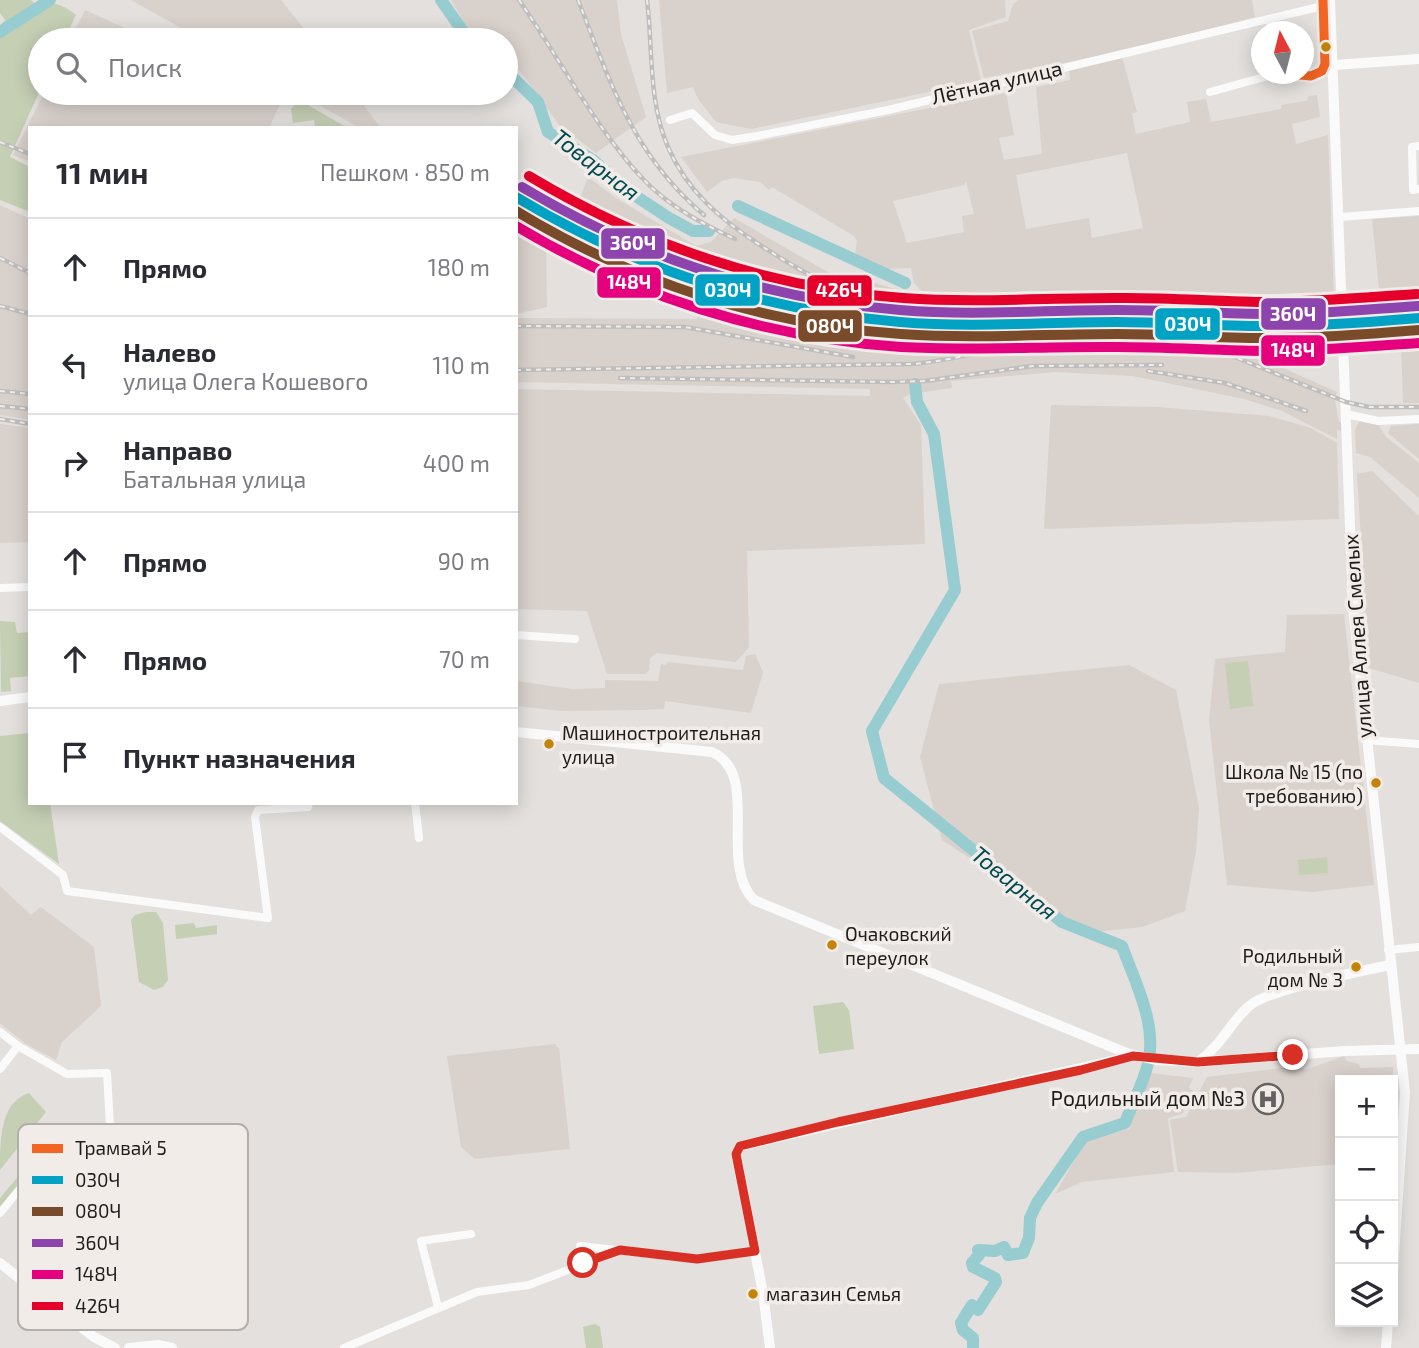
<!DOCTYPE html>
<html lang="ru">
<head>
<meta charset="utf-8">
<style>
	:root { --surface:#fff; --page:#f7f7f7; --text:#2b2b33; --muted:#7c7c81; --line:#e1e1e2 }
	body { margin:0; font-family:"Exo 2",sans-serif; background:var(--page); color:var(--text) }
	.controls { position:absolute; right:21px; bottom:21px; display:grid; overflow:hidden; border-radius:0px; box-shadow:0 4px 18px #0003 }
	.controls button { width:63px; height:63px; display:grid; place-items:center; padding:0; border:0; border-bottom:2px solid var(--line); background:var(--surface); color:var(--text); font:35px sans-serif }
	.compass { position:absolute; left:1251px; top:21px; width:63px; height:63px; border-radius:50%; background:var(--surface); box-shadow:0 4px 18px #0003; rotate:353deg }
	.stop { position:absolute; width:21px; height:21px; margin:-16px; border:5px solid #d93025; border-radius:50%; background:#fff }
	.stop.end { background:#d93025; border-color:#fff; box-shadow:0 2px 7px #0008 }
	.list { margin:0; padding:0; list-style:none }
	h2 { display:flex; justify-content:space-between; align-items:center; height:91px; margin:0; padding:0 28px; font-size:30px }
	h2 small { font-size:23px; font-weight:400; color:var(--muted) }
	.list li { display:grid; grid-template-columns:46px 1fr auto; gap:21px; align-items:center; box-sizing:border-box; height:98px; padding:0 28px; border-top:2px solid var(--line) }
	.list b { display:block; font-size:26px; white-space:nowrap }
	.list p { margin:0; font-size:23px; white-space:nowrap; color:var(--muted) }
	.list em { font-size:23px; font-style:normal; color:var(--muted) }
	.icon { flex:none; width:38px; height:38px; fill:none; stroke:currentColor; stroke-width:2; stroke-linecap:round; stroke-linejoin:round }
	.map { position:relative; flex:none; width:1419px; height:1348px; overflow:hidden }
	.search { position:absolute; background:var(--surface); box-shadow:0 4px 18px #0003; left:28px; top:28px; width:490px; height:77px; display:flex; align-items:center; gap:18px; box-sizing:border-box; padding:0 24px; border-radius:38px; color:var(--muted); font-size:26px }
	.panel { position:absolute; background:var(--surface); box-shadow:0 4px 18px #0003; left:28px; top:126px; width:490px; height:679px; border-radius:0px }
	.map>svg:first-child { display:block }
	.built { fill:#d9d1cc; fill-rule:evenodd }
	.green { fill:#c5cfb4 }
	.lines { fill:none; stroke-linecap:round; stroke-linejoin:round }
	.river { stroke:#97ccd0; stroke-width:12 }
	.minor { stroke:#fbfafa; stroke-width:8 }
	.major { stroke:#fbfafa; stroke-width:10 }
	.rail-casing { stroke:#bebebe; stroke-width:4.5 }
	.rail { stroke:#f2ece9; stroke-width:2; stroke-dasharray:5; stroke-linecap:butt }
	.rail-1-casing { stroke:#f2ece9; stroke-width:16 }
	.rail-2-casing { stroke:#f2ece9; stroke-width:16 }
	.rail-3-casing { stroke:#f2ece9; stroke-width:16 }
	.rail-4-casing { stroke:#f2ece9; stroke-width:16 }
	.rail-5-casing { stroke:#f2ece9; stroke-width:16 }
	.rail-1 { stroke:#02a2c5; stroke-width:10 }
	.rail-2 { stroke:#7a4b2a; stroke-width:10 }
	.rail-3 { stroke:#8e44ad; stroke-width:10 }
	.rail-4 { stroke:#e5007d; stroke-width:10 }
	.rail-5 { stroke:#e4002b; stroke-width:10 }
	.tram-1-casing { stroke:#f2ece9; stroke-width:14 }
	.tram-1 { stroke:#f26522; stroke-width:9 }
	.route { stroke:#d93025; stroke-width:9 }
	.bus-dot { fill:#c18407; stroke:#f2ece9; stroke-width:2.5 }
	.labels { text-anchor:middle; stroke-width:7; stroke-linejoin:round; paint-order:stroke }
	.bus-label { font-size:19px; fill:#1f1d1c; stroke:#f2ece9; text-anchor:start }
	.street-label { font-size:21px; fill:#1f1d1c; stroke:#f2ece9 }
	.poi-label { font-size:21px; fill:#1f1d1c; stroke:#f2ece9; text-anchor:end }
	.water-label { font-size:23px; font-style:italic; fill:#014a50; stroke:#f2ece9 }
	.key { fill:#f2ece9; stroke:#b3aeac; stroke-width:2 }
	.key-label { font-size:19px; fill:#1f1d1c }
	.line-badge { stroke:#f2ece9; stroke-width:2.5 }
	.badge-label { font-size:19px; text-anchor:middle; font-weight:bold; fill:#fff }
</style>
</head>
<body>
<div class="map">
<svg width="1419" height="1348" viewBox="0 0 1419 1348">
	<rect width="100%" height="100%" fill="#e3e0dd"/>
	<!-- built -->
	<path class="built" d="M131,0H281L313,40H203Z
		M451,0H617L621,34L646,117L596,153L559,125L520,71L506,60V40H482L468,29Z
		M659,0H1005L1006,17L969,30L981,81L751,129L716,122L698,99L693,87L667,93Z
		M1019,0H1252L1255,17L1120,52L984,78L972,31L1008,21L1013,4Z
		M85,10L151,40H70Z
		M1122,57L1137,112L1132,113L1136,134L1190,122L1187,102L1206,99L1211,122L1281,109V105L1306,101L1309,96L1317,95L1320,117L1292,124L1296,144L1328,135L1334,298L1337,300L1338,323L1324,326L1322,335L1276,336L1270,362L1337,392L1335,400L1339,422L1347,425V435L1337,429V439L1282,411L1244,399L1133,376L1056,372L951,381L952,388L910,394L903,398L921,425L925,544L747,551L749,647L736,662L657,653L650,658L649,670L645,674H607L587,611L516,609V389L870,396V389L516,382V318L697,319L700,300L563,242L588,177L616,198L696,246L711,242L734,218L864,293L869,294L868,281L929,299L914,283L911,268L886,269L854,262L857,241L854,236L772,187L769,190L760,182L734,178L722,181L707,192L681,157L1006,93L1014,135L999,138L1004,160L1042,154L1036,87L1070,80L1069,70ZM1127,153L1143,228L1092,238L1089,218L1026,229L1016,175ZM966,181L974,214L962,216L964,232L907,243L893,201L964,185Z
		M44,93H265L282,100L269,128H30V162L13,155Z
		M297,93H354L381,128H360Z
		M0,205L30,219V420L0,415Z
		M1419,216V403H1403L1401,345L1392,343L1391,324L1343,322L1342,300L1380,299L1372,219Z
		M516,236L546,252L547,307L516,314Z
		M1051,405L1158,407L1269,416L1311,428L1337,443L1339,519L1044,529Z
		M1360,420L1377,423L1386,437L1419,463V498L1370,457L1356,453L1355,430Z
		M0,424L30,428V542L0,543Z
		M1419,424V459L1388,433L1391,426Z
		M1372,471L1419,516V683L1369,668L1357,474Z
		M1344,614L1374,885L1312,892L1227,885L1209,720L1215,659L1285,652L1287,615Z
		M755,654L763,672L751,713L665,701L664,709L642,710L562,711L516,706V681L572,689L605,688V680L658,681L661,664L666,665L667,662L743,670L746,656Z
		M1129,665L1176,690L1199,808L1196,851L1185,911L1142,927L1085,933L942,840L920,757L939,684Z
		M0,886L31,915L41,907L94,947L101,1006L62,1042L56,1060L26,1044L0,1023Z
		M555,1044L559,1049L570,1149L475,1159L461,1147L447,1056Z
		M1344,1056L1347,1061L1359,1064L1360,1068L1393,1067V1159V1080H1340V1164L1235,1173L1178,1172L1170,1120L1186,1117L1207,1077L1300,1066L1305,1070Z
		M1149,1073L1193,1078L1189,1088L1195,1092L1182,1114L1168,1118L1174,1172L1082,1182L1055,1194L1085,1142L1129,1129Z"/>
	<!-- green -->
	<path class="green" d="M0,0H31L35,4C51,0 63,5 76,15L64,40H40V90L10,157L30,167V212L0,200V26L5,20L0,13Z
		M299,100L348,128H315L314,120L293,123L291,109Z
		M0,621L15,622L17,633L30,632V676L10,678L11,691L1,692Z
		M1248,661L1253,706L1230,709L1225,663Z
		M30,733V803H50L59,864L0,821V736Z
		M1327,857L1328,873L1299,875L1298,860Z
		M146,912H156L163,923L168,980L163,987L154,990L139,982L131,920L135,915Z
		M194,923L196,928L217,925V934L176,939L175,925Z
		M843,1002L849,1010L854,1049L819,1054L813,1006Z
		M29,1093L46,1112L0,1170C0,1140 0,1102 29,1093Z
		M48,1141L52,1147L0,1210V1198Z
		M595,1324L600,1327L603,1348H586L583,1327Z"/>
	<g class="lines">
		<!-- river -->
		<path class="river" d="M441,0L469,40
			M0,32L50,0
			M506,71L538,102L548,132L593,160L625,189L669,218L693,231H709
			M738,206L905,283
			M915,384L917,402L934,434L955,590L872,731L884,778L1062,922L1122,946C1135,982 1159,1027 1147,1067C1142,1086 1132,1104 1125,1123L1083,1137L1037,1203L1030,1218L1029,1238L1023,1253L1008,1255L1004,1247L995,1251L978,1250L979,1255L972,1263L973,1267L995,1278L996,1282L978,1310L972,1305L961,1323L963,1330L973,1338V1348"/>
		<!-- minor -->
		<path class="minor" d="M1270,19L1271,32
			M1210,92L1275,74
			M670,120L692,113L715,135L732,140L757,136L888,110L1331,4
			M1419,146L1412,147L1413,190L1419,189
			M1340,217L1419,211
			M1346,414L1378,421L1419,419
			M0,588L30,587
			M516,635L575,639
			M1365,740L1419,744
			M415,803L419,838
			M0,827L63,875L67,891L268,918L255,817L258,810L308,807L309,803
			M1388,950L1419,947
			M0,1032L18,1046L67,1074L107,1073L112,1163V1293
			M0,1069L18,1046
			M0,1213L43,1161L63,1168L112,1163
			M580,1246L697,1259L755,1251
			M438,1307L421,1241L471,1234
			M344,1348L477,1292L529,1285L620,1250"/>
		<!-- major -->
		<path class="major" d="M1330,0L1353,607L1405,1092L1393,1270
			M1334,65L1419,59
			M0,701L30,697
			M516,732L712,752C762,774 717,863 754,900L1129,1054L1157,1060L1198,1062L1345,1051L1419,1049
			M1198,1062C1221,1046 1230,1023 1249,1006C1269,989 1361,971 1390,965
			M0,1263L94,1337L115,1348
			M129,1348L158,1345L172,1348
			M770,1348L763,1293L736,1154L740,1146L1133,1056
			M1386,1348L1388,1322"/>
		<!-- rail casing -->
		<g class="rail-casing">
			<path id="rail" d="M519,0C558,56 599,134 645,181C670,207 703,224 735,239
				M578,0C611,84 633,155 704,215
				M647,0C653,48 648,101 668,147C687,191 720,219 760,245C797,269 841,295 884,306C921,315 962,312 1000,312C1062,310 1124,307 1186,309
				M0,142L30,154
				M0,258L30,273
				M0,306L30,314
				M516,326L685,327L853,357
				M1162,333L1215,349L1346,402L1369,407H1419
				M516,370L912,364C960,360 1006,345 1054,337C1121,326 1189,327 1257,326
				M1148,371L1225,383L1306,411
				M620,378L892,382L925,381L1033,366L1162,365
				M0,391L30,394
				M0,406L30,409
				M0,419L30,424"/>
		</g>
		<!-- rail -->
		<use href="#rail" class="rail"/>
		<!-- rail-1 casing -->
		<g class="rail-1-casing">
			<path id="rail-1" d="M516,197C634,268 762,311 900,322C972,328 1045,322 1117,322C1170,322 1223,327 1276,326C1324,326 1371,322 1419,318"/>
		</g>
		<!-- rail-2 casing -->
		<g class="rail-2-casing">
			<path id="rail-2" d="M516,211C633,282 764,325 901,334C973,339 1045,334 1118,334C1171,334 1223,339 1276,338C1324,338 1372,334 1419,330"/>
		</g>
		<!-- rail-3 casing -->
		<g class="rail-3-casing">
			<path id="rail-3" d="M522,187C639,257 765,299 900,310C972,316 1045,310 1117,310C1170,310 1223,314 1276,314C1323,314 1371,309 1418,306"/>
		</g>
		<!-- rail-4 casing -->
		<g class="rail-4-casing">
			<path id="rail-4" d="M516,226C633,296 765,338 901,347C973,351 1046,346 1118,347C1171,347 1224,351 1276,351C1324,350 1372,346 1419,343"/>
		</g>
		<!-- rail-5 casing -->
		<g class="rail-5-casing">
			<path id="rail-5" d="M529,176C644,245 769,288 903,298C974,303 1045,298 1115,298C1168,297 1221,302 1274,302C1322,301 1370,297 1417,294"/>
		</g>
		<!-- rail-1 -->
		<use href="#rail-1" class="rail-1"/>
		<!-- rail-2 -->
		<use href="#rail-2" class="rail-2"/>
		<!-- rail-3 -->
		<use href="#rail-3" class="rail-3"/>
		<!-- rail-4 -->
		<use href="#rail-4" class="rail-4"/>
		<!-- rail-5 -->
		<use href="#rail-5" class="rail-5"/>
		<!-- tram-1 casing -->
		<g class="tram-1-casing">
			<path id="tram-1" d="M1290,74L1311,76L1322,71L1325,64L1323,0"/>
		</g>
		<!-- tram-1 -->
		<use href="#tram-1" class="tram-1"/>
	</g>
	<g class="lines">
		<!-- route -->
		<path class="route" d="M583,1263L620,1250L697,1259L755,1251L736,1154L740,1146L838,1122L1081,1070L1133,1056L1198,1062L1293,1055"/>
	</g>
	<!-- icons -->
	<defs>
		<g id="hospital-ring" transform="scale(1.575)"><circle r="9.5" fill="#f2ece9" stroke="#646160" stroke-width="1.5"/><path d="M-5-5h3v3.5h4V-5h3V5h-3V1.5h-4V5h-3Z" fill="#646160"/></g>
	</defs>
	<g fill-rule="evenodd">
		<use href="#hospital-ring" x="1268" y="1099"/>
	</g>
	<!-- markers -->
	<g class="bus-dot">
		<circle cx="1326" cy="47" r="6"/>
		<circle cx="549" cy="744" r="6"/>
		<circle cx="1376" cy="783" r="6"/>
		<circle cx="832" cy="945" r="6"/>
		<circle cx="1356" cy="967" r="6"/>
		<circle cx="753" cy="1294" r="6"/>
	</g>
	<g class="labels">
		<!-- bus labels -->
		<g class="bus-label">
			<text x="562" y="740">Машиностроительная<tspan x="562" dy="24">улица</tspan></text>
			<text x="1363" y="779" text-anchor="end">Школа № 15 (по<tspan x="1363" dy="24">требованию)</tspan></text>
			<text x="845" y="941">Очаковский<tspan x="845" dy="24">переулок</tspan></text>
			<text x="1343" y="963" text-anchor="end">Родильный<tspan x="1343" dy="24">дом № 3</tspan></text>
			<text x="766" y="1301">магазин Семья</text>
		</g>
		<!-- street labels -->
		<g class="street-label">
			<text transform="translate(997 83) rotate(-13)" y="7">Лётная улица</text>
			<text transform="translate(1358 636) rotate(-94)" y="7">улица Аллея Смелых</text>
		</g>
		<!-- poi labels -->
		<g class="poi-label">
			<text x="1245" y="1106">Родильный дом №3</text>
		</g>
		<!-- water labels -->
		<g class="water-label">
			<text transform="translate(596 165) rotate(37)" y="8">Товарная</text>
			<text transform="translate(1014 883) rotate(39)" y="8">Товарная</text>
		</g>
	</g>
	<!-- legend -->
	<rect x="18" y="1124" width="230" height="206" rx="10" class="key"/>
	<rect x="32" y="1144" width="31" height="9" fill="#f26522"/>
	<rect x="32" y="1176" width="31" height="8" fill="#02a2c5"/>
	<rect x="32" y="1207" width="31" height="9" fill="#7a4b2a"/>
	<rect x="32" y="1239" width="31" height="8" fill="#8e44ad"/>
	<rect x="32" y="1270" width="31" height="9" fill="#e5007d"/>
	<rect x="32" y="1302" width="31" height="8" fill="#e4002b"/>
	<g class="key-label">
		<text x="75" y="1155">Трамвай 5</text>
		<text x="75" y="1187">030Ч</text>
		<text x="75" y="1218">080Ч</text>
		<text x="75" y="1250">360Ч</text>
		<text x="75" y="1281">148Ч</text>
		<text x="75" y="1313">426Ч</text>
	</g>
	<g class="line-badge">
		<rect x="600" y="227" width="66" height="33" rx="7" fill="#8e44ad"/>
		<rect x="596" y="266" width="66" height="33" rx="7" fill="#e5007d"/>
		<rect x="694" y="273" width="67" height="34" rx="7" fill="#02a2c5"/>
		<rect x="806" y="274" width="67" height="33" rx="7" fill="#e4002b"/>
		<rect x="1260" y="297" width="67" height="34" rx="7" fill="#8e44ad"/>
		<rect x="1154" y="307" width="67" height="34" rx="7" fill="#02a2c5"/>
		<rect x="797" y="309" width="66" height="34" rx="7" fill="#7a4b2a"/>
		<rect x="1260" y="334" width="66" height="33" rx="7" fill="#e5007d"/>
	</g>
	<g class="badge-label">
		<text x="633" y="250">360Ч</text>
		<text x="629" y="289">148Ч</text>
		<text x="728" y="297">030Ч</text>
		<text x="839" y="297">426Ч</text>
		<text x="1293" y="321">360Ч</text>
		<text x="1188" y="331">030Ч</text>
		<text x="830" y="333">080Ч</text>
		<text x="1293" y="357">148Ч</text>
	</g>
</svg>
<div class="controls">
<button>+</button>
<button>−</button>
<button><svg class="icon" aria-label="locate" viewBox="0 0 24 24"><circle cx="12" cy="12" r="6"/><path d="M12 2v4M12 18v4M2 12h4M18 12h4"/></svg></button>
<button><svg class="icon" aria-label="layers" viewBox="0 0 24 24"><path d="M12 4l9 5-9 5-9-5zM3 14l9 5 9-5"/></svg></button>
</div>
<svg class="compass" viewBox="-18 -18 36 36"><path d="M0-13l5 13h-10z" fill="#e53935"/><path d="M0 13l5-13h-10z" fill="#7c7c81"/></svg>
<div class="stop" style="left:583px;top:1263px"></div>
<div class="stop end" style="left:1293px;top:1055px"></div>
<div class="search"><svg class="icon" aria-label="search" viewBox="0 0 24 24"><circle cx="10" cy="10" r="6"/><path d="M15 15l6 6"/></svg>Поиск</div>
<section class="panel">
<h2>11 мин<small>Пешком · 850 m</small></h2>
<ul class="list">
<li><svg class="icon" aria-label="ahead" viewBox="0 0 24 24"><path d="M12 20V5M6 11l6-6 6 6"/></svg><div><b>Прямо</b></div><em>180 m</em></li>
<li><svg class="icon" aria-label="left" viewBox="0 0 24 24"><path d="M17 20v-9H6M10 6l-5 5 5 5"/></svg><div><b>Налево</b><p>улица Олега Кошевого</p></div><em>110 m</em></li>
<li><svg class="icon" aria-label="right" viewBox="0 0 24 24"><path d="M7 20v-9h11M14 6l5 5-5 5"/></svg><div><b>Направо</b><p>Батальная улица</p></div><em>400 m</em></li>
<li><svg class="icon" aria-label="ahead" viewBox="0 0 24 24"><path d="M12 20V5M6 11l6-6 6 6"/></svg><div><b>Прямо</b></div><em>90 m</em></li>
<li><svg class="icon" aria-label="ahead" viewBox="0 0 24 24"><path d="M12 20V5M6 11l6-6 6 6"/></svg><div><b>Прямо</b></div><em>70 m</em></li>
<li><svg class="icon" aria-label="arrive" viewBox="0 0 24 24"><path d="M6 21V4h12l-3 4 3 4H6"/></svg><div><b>Пункт назначения</b></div></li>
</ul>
</section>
</div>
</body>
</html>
